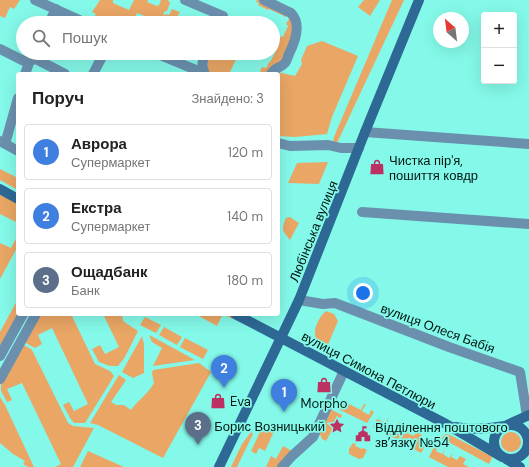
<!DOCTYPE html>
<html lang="uk">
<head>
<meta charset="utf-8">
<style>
	:root { --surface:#fff; --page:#f2f2f2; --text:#222; --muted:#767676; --line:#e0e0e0; --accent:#1a73e8 }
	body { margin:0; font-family:"DM Sans",sans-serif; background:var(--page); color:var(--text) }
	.controls { position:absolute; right:12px; top:12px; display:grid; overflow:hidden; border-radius:4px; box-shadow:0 4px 16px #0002 }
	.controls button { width:36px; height:36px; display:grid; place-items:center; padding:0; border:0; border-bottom:1px solid var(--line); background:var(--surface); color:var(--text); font:20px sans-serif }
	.compass { position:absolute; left:433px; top:12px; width:36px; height:36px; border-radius:50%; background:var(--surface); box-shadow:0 4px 16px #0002; rotate:332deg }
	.you { position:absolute; left:363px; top:293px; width:14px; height:14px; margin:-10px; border:3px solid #fff; border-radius:50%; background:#1a73e8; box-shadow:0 0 0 6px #1a73e833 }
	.badge { display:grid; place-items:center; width:26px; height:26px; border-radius:50%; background:var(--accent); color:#fff; font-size:13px; font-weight:700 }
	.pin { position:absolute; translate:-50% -33px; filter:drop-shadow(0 1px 2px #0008) }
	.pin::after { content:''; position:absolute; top:21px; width:14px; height:12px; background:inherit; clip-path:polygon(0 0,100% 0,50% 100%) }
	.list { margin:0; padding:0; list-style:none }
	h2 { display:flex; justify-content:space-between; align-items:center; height:52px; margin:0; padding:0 16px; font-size:17px }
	h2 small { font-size:13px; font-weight:400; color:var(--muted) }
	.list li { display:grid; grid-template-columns:26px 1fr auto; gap:12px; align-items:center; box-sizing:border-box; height:56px; margin:0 8px 8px; padding:0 8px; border:1px solid var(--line); border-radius:4px }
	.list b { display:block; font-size:15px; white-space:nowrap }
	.list p { margin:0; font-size:13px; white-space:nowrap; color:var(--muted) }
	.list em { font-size:13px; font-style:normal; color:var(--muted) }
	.icon { flex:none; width:22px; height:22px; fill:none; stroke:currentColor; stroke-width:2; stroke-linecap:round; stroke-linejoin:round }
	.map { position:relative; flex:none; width:529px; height:467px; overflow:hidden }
	.search { position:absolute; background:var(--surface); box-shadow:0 4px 16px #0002; left:16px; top:16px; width:264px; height:44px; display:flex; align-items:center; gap:10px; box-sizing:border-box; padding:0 14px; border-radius:22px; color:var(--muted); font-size:15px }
	.panel { position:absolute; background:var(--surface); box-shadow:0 4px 16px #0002; left:16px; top:72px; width:264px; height:244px; border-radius:4px }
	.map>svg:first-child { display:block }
	.green { fill:#e9a665 }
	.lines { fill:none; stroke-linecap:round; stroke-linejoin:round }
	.street { stroke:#6b90ae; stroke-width:10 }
	.secondary { stroke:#2e6894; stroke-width:10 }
	.labels { text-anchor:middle; stroke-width:3.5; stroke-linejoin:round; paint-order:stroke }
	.poi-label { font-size:13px; fill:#001714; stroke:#84f9e9; text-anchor:start }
	.street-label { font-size:13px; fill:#001714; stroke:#84f9e9 }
</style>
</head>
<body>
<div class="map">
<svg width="529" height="467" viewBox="0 0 529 467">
	<rect width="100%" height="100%" fill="#84f9e9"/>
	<!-- green -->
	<path class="green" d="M0,0H20L14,9L10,7L5,18L0,16Z
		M100,0H113V3L129,10L134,0H148L147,2L157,6L159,5L161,0H168L170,3L167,11H165L163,14L165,15L166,14L169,15L172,9L180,12L174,23H162L137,13L133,23H94L92,21L96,14L92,12Z
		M257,0H260L290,15C300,27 290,51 281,61C276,66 271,68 268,74H259L261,71L260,70L262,67L266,68L269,62H270L278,47L276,46L281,36L283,37L288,26L286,24L289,19L288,18L289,16L287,15L286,17L269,9L268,10L258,5L259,3L256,2Z
		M364,0H380L370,16L358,7Z
		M392,0H404L338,141L336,143L333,142L334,137Z
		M322,41L358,56L332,117L327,134L295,137L278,136V74H276L277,72L295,76L302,64L301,60L307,46Z
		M210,53H239L230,72L227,74H209L207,67Z
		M328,162L319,184L288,183L297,163Z
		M0,169L18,178V190L0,180Z
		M0,194L18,203V223L0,214Z
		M290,217L299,223L290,240C282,230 281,230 286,218Z
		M18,235V246L0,279V243L11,248Z
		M18,299V314L0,346V332Z
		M326,311L334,314L338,321L327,347L322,348C319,344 315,339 315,334C314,326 321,315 326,311Z
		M40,314H71L95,364L110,371L114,376L85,423H74L70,418L63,405L69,402L74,411L88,404L52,328L38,335L42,344L35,348L24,342Z
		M103,314H122L123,321L138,331L125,357L118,366H110L99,362L92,349L100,345L105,354L119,347Z
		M195,314H227L231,316L232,319L223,314L217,326Z
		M145,317L161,325L156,333L140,325Z
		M164,327L182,337L177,345L159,335Z
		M149,335L155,338L195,360L153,366L162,348L152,342Z
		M142,336L144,344V373L133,378L122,372Z
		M185,338L208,350L203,359L180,347Z
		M22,344L31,349L33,352L68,423L73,426L94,428L73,467H55L61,464L22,383L7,389L12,400L7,402L1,391V383Z
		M199,363L211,372L163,458L98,425L90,423L119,375L126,380L111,402L116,405H124L131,410C138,400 148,394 154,383L152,373L153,370Z
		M0,397L5,405L34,467H28L23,464L25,461L13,454L0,443Z
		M335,399L348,406L349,404L361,410L364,404H366L362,411L369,415L371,410L374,412L367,423L332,406Z
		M330,409L342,415L341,418L339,417L326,441L322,439L320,434Z
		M389,416L387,423L396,428L399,422L405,426L398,440L373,427L377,419L386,423Z
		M272,422H273L272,425L276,427L265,451L259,448L256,454L251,451L260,432Z
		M407,427L409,428L407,433L414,436L416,431L422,435L419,440L425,444L428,438L429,440L421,453L400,441Z
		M251,432L253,434L237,467H231L242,444Z
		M501 442a10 10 0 1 1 20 0a10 10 0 1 1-20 0Z
		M446,434L450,435L491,456L492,458L489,464L441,438Z
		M353,443L356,444L355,446L362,449L363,448L367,450L363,458L359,459L349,454V449Z
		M436,443L439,445L436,451L442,454L446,448L443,454L449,458L453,452L451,457L457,460L460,456L466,459L463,464L469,467H448L429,457Z
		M283,446L292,451L278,467H266L271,456L276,459Z
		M88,451L124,467H80Z"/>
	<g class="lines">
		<!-- street -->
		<path class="street" d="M35,0L86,23
			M185,0L223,16L220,23
			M264,0L291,13C302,24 295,42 289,54C288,56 287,61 285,63C281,68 275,67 271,74
			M49,23L56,9
			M0,49L24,61L36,59L65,74
			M155,53L201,72L203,74
			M25,74L32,55
			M93,74L104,53
			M205,74C201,66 202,61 206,53
			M365,132L529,144
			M0,141L18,151
			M278,143L290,146L328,145L341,148H359
			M5,144L18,98
			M362,212L529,224
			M299,300L323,304L335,303L449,347L520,372L527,416
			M0,356L23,314
			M0,379L36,314
			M282,467L292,456L313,437L344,371"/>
		<!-- secondary -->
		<path class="secondary" d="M0,189L18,199
			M235,314L446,424L502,457
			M494 442a17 17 0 1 1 34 0a17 17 0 1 1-34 0Z
			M507,425L529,415
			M455,427C472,430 487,429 505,426
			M506,459L520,467
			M219,467L299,300L365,132L419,0"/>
	</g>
	<!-- icons -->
	<defs>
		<g id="shop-bare" transform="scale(1.2)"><path d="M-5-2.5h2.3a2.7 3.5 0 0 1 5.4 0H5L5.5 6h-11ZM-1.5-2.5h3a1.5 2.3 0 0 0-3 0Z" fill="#bd3062" stroke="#84f9e9" stroke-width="2.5" paint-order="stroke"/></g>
		<g id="sight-bare" transform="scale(1.2)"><path d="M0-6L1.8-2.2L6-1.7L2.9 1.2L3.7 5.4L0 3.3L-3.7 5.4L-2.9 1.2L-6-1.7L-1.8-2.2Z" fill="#bd3062" stroke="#84f9e9" stroke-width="2.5" paint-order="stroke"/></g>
		<g id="civic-bare" transform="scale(1.2)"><path d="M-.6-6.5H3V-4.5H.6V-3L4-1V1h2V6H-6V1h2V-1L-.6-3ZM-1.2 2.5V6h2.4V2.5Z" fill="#bd3062" stroke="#84f9e9" stroke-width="2.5" paint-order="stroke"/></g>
	</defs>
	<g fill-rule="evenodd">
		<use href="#shop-bare" x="377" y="167"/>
		<use href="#shop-bare" x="324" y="385"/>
		<use href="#shop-bare" x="218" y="401"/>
		<use href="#sight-bare" x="337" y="426"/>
		<use href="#civic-bare" x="363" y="434"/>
	</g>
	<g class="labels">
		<!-- poi labels -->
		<g class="poi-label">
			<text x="389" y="165">Чистка пір'я,<tspan x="389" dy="15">пошиття ковдр</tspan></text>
			<text x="230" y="406">Eva</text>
			<text x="324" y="408" text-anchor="middle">Morpho</text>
			<text x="325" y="431" text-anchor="end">Борис Возницький</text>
			<text x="375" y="432">Відділення поштового<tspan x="375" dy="15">зв’язку №54</tspan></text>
		</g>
		<!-- street labels -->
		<g class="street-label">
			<text transform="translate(313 231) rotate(-68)" y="5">Любінська вулиця</text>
			<text transform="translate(438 328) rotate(20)" y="5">вулиця Олеся Бабія</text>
			<text transform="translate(369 370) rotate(28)" y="5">вулиця Симона Петлюри</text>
		</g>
	</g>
</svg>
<div class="controls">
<button>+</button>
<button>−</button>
</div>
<svg class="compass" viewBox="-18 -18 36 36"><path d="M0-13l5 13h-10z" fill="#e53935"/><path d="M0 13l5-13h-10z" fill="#767676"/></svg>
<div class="you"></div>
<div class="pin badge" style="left:284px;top:412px;background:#3f7fe0">1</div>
<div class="pin badge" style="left:224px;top:388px;background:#3f7fe0">2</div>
<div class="pin badge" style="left:198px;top:445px;background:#5c6f8a">3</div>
<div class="search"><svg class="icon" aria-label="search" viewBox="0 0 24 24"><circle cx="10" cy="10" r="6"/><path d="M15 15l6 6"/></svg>Пошук</div>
<section class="panel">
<h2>Поруч<small>Знайдено: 3</small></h2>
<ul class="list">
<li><span class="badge" style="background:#3f7fe0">1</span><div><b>Аврора</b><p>Супермаркет</p></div><em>120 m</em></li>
<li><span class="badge" style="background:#3f7fe0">2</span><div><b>Екстра</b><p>Супермаркет</p></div><em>140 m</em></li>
<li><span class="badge" style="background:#5c6f8a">3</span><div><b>Ощадбанк</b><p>Банк</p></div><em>180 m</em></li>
</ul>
</section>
</div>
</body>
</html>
